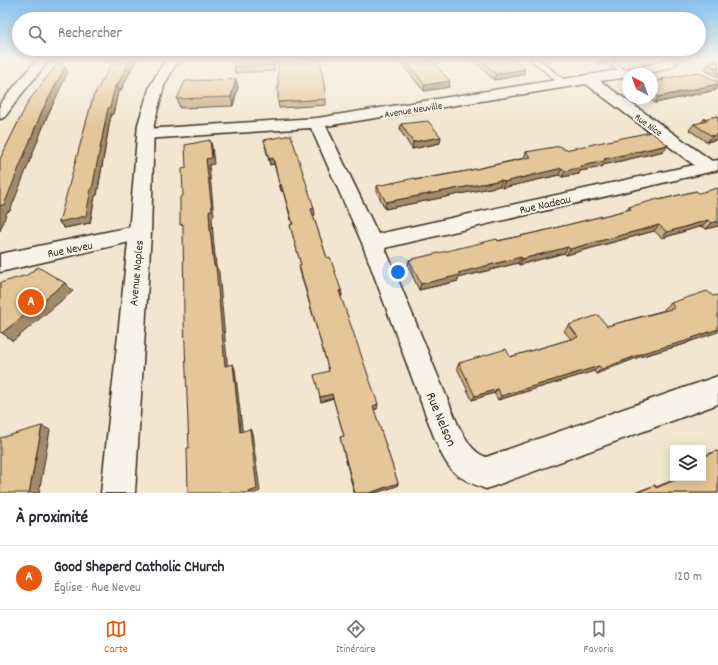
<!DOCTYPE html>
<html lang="fr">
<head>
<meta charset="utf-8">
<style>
	:root { --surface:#fff; --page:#f2f2f3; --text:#2b2b33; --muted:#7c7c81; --line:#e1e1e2; --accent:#ea580c }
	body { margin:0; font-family:Dekko,sans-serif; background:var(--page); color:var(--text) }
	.controls { position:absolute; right:12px; bottom:12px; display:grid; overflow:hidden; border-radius:0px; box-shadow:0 2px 10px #0003 }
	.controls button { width:36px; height:36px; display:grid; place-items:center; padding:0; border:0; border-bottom:1px solid var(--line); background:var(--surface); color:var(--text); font:20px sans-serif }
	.compass { position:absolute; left:622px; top:68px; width:36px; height:36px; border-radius:50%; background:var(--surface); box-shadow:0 2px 10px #0003; rotate:319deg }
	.you { position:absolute; left:398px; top:272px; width:14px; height:14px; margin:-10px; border:3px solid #fff; border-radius:50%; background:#1a73e8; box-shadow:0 0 0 6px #1a73e833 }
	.badge { display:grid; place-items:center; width:26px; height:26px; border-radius:50%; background:var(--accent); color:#fff; font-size:13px; font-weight:700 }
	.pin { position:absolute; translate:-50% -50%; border:2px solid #fff; box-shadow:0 1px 4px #0006 }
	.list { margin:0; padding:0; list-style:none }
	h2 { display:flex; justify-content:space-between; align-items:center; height:52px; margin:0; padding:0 16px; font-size:17px }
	h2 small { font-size:13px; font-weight:400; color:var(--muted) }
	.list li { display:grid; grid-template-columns:26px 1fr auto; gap:12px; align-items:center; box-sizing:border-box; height:64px; padding:0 16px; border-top:1px solid var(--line) }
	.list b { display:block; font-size:15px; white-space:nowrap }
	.list p { margin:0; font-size:13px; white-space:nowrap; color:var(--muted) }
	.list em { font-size:13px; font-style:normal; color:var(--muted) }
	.icon { flex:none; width:22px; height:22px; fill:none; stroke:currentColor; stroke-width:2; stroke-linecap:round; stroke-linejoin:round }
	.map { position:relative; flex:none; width:718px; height:493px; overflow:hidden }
	.search { position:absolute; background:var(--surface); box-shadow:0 2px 10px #0003; left:12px; right:12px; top:12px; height:44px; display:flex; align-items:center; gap:10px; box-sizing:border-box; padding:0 14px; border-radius:22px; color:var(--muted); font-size:15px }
	.sheet { height:116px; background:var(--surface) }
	nav { display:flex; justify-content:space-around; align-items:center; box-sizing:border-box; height:56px; border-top:1px solid var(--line); background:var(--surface); font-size:11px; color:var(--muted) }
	nav a { display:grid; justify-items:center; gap:2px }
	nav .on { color:var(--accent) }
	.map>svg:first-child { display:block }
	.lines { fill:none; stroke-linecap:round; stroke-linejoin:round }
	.lane-casing { stroke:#3b2a1e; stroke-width:3 }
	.street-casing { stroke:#3b2a1e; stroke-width:3 }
	.secondary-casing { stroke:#3b2a1e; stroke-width:3 }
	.lane { fill:#f7f3e8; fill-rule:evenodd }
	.street { fill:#f7f3e8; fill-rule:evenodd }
	.secondary { fill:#f7f3e8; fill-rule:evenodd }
	.wall { fill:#c5aa83; stroke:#3b2a1e }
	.shaded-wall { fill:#a08b6a; stroke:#3b2a1e }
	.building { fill:#e5c698; stroke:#3b2a1e }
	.labels { text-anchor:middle; stroke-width:4; stroke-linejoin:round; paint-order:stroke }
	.far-street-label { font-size:10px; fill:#3b2a1e; stroke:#f7f3e8 }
	.street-label { font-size:12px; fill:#3b2a1e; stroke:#f7f3e8 }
	.near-street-label { font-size:14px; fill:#3b2a1e; stroke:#f7f3e8 }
</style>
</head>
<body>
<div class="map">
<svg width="718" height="493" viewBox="0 0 718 493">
	<rect width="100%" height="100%" fill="#f2e6d0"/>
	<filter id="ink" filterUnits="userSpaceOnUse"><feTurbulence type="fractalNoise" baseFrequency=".025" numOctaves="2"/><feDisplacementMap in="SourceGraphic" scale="8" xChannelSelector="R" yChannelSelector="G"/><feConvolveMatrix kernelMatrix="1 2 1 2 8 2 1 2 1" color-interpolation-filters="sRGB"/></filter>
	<g filter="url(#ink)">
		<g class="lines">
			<!-- lane casing -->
			<g class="lane-casing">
				<path id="lane" d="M530,58H537L567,82V86H561Z
					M599,58H606L630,73L625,74Z"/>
			</g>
			<!-- street casing -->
			<g class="street-casing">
				<path id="street" d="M38,58H51L20,96L5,117L0,119V104Z
					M667,58H682C672,72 644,74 628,74V77L600,81L712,161L718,160V170L385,248L459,427C466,439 472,452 486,457L718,376V404L486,489C452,476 448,470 434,437L362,243L311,128L145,139L139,137L137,134L139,131L145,129L317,118L650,65L657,63ZM586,84L694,165L378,234L326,126Z
					M140,225L147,228L150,233L147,238L0,272V254Z"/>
			</g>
			<!-- secondary casing -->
			<g class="secondary-casing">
				<path id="secondary" d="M166,58H179L164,86L154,124L151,233L135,493H101L129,233L138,124L150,86Z"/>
			</g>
			<!-- lane -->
			<use href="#lane" class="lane"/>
			<!-- street -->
			<use href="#street" class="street"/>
			<!-- secondary -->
			<use href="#secondary" class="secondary"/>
		</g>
		<!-- wall -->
		<path class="wall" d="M115,58H137L120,92H118L113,114H111L97,195L95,196L90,223L64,228L59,222Z
			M274,58V71L235,73L234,67Z
			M397,58H429L449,87L424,91Z
			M471,58H511L525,69L523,75L494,80Z
			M597,58H606L604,63L597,64Z
			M608,58H633L614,61Z
			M718,59V77L704,70L708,64H711L713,60Z
			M236,79L238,87L233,106L180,108L177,99Z
			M662,79L716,90L655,103L647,98H652V82L661,81Z
			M326,99V105L279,108L278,102Z
			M718,116V139L707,142L689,130L694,124L701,123L704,119Z
			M401,124L440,143L412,149L400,130Z
			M668,145L664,151L603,165L602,167L580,171L579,174L562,177L559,175L502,188L500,186L385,209L377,192V186L467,171L524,158L526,152Z
			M265,146L315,215H313L327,258L341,290L342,296H340L377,409L374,410L398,483L397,486L375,493H354L340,437L344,436L333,398L321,402L316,380L329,371L300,271L299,265H301L290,225L292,224L283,191H281L274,164L270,165Z
			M696,191L718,226L706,229L702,226L662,238L654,231L566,255L564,253L519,265L518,263L458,278V281L419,290L408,266L409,260L543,231L627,210L629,207Z
			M713,296L689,342L685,344L639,357L596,374L594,371L498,400L494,393L472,400L457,368L459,363L510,357L571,339L564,331L569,325L607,326L665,310L664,309L671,303Z
			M717,451L718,493H634L655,485L656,487L678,478H703V456Z"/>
		<!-- shaded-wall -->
		<path class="shaded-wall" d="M131,58H137L120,92L117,86Z
			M273,58H274V71L273,65Z
			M599,58H606L604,63L597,64Z
			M616,58H633L614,61Z
			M65,67L68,72L47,117L10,211L7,212L0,231V207L1,205L42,111Z
			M525,69L523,75L494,80L496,74Z
			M236,79L238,87L233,106L231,97Z
			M450,81L449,87L424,91L425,85Z
			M718,84V87L716,90L655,103L658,97Z
			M115,86L118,92L113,114H111L97,195L95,196L90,223L64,228L59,222L91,189L108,108Z
			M718,134V139L707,142L712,136Z
			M441,137L440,143L412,149L413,142Z
			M210,140L212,146L214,164L209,165L214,216L212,217L213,235L216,266L219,272L228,371L225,366L210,229L206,159Z
			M668,145L664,151L603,165L602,167L580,171L579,174L562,177L565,171L581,166L604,159Z
			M273,158L274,164L270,165L269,159Z
			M562,168L559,175L502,188L504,182Z
			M502,180L500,186L385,209L386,202Z
			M281,184L283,191H281L280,185Z
			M314,208L315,215L311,216V209Z
			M708,220L702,226L662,238L667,232Z
			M718,221V226L706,229L712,223Z
			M659,225L654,231L566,255L570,249Z
			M568,247L564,253L519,265L522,259Z
			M521,257L518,263L458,278V281L419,290L421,284L458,273Z
			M65,283L73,291L13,341L2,333Z
			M341,290L342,296L339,297V291Z
			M718,329V332L689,342L685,344L639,357L596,374L602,369L646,352L692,338Z
			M233,364L235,369L243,436L240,432Z
			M599,366L594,371L498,400L501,396Z
			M498,389L494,393L472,400L475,396Z
			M332,394L333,398L321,402L320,397Z
			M378,404L377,409L373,410V406Z
			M42,426L50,430L39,493H29Z
			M250,429L252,433L260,491L255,493H245Z
			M398,483L397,486L375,493H369Z"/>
		<!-- building -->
		<path class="building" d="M115,58H131L117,86H115L110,108H108L92,189H91L86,216L59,222L93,97Z
			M236,58H273V65L234,67Z
			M278,58H320L326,99L278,102Z
			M403,58H429L450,81L425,85Z
			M478,58H511L525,69L496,74Z
			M718,59V69L708,64L718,62L713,60Z
			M58,63L65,67L42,111L4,205H1L0,207V159L28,102Z
			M698,72L718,82V84L658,97L652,93V82L664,80L662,79Z
			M236,79L231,97L177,99L185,81Z
			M718,116V134L712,136L694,124L708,121L704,119Z
			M428,121L441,137L413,142L401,124Z
			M651,132L668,145L604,159L605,161L581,166L583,167L565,171L562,168L504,182L502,180L386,202L377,186L415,178L416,180L467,171L531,157L526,152L560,146L565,150Z
			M291,135L314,208L311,209L327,258L330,257L341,290L339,291L378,404L373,406L398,483L369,493H355L340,437L344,436L332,394L320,397L314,375L329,371L299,265H301L290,225L293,224L281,184L280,185L273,158L269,159L264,140Z
			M210,140L212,158L206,159L212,210L209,211L210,229L214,266H216L225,366L233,364L240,432L250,429L257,489L245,493H188L187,448H189L184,320L183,224L180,225V197L183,196L182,169L186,168L185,145Z
			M718,188V221L712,223L708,220L667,232L659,225L570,249L568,247L522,259L521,257L458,273L460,275L421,284L409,260L497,239L498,241L543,231L631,209L629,207L658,199L659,200L696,191L699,193Z
			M38,267L65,283L2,333L0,332V283L27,275Z
			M707,291L713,296L718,295V329L692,338L693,339L646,352L602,369L599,366L501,396L498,389L475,396L459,363L506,349L510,357L578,337L569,325L598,315L607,326L675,308L671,303Z
			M42,426L29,493H0V438Z
			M717,451L718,452V493H637L655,485L656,488L680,478H703V457Z"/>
	</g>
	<!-- sky -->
	<linearGradient id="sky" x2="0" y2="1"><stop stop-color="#85c0ed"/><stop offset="0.46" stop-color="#f9f4ea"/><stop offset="1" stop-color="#f9f4ea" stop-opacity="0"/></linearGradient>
	<rect width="718" height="127" fill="url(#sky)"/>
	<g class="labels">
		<!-- far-street labels -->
		<g class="far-street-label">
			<text transform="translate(413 109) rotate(-9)" y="4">Avenue Neuville</text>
			<text transform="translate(649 124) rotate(36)" y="4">Rue Nice</text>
		</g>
		<!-- street labels -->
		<g class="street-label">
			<text transform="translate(545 204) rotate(-13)" y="4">Rue Nadeau</text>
			<text transform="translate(70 249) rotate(-11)" y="4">Rue Neveu</text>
			<text transform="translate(136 273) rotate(-85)" y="4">Avenue Naples</text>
		</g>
		<!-- near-street labels -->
		<g class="near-street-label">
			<text transform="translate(442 419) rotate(67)" y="5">Rue Nelson</text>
		</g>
	</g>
</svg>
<div class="controls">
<button><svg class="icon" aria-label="layers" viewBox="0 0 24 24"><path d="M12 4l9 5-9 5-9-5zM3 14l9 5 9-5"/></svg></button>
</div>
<svg class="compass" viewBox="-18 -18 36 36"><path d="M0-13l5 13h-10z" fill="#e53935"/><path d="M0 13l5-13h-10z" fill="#7c7c81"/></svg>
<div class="you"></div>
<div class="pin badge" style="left:31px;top:302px">A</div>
<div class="search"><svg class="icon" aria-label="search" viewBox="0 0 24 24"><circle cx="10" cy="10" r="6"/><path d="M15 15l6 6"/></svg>Rechercher</div>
</div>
<section class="sheet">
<h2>À proximité<small></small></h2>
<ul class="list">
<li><span class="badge">A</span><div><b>Good Sheperd Catholic CHurch</b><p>Église · Rue Neveu</p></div><em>120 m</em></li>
</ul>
</section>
<nav>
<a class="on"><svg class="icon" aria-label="map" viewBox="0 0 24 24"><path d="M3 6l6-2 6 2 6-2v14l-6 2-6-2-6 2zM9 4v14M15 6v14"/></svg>Carte</a>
<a><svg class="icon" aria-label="directions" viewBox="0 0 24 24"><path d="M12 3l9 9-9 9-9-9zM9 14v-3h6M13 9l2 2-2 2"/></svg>Itinéraire</a>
<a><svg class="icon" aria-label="saved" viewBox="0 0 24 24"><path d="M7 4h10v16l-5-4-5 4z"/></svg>Favoris</a>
</nav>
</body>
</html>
